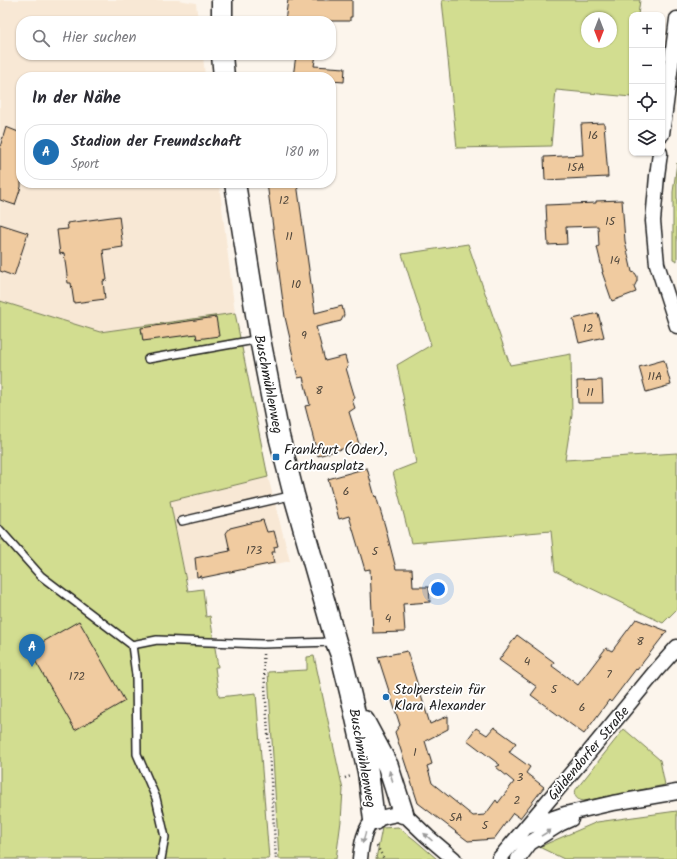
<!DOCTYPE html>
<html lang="de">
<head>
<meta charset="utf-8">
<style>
	:root { --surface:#fff; --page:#f7f7f7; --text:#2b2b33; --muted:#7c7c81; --line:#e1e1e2; --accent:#1f6fb2 }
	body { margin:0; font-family:Kalam,sans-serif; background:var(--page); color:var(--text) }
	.controls { position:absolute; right:12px; top:12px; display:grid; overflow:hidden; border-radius:8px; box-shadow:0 1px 3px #0004 }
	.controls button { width:36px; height:36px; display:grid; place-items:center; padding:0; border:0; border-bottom:1px solid var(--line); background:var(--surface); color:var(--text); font:20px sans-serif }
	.compass { position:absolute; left:581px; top:12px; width:36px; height:36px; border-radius:50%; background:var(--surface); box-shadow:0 1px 3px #0004; rotate:180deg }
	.you { position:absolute; left:438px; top:589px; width:14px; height:14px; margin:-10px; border:3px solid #fff; border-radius:50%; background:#1a73e8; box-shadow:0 0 0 6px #1a73e833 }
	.badge { display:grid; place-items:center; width:26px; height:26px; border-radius:50%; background:var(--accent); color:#fff; font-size:13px; font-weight:700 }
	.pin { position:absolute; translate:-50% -33px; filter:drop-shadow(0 1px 2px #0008) }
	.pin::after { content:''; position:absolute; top:21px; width:14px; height:12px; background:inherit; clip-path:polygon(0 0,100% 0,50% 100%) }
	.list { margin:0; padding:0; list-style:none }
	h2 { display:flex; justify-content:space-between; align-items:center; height:52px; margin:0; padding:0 16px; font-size:17px }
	h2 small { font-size:13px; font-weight:400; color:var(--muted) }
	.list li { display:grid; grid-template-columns:26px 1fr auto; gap:12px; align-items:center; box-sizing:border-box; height:56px; margin:0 8px 8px; padding:0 8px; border:1px solid var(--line); border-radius:16px }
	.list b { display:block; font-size:15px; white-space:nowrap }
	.list p { margin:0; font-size:13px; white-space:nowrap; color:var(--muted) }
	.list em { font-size:13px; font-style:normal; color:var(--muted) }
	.icon { flex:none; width:22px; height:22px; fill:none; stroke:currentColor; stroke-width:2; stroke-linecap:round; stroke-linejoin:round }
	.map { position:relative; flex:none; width:677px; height:859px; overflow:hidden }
	.search { position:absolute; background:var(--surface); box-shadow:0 1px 3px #0004; left:16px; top:16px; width:320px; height:44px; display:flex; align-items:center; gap:10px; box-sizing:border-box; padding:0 14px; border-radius:16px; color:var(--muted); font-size:15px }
	.panel { position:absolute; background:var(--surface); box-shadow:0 1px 3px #0004; left:16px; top:72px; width:320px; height:116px; border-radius:16px }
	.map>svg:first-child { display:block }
	.built { fill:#f8e8d5 }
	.green { fill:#d2dd90; stroke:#777c56; fill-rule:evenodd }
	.building { fill:#f0cba0; stroke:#1c1c1c }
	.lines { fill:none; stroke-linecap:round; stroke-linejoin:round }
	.lane-casing { stroke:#1c1c1c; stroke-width:10 }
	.street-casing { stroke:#1c1c1c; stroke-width:17 }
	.secondary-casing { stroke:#1c1c1c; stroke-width:23 }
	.path { stroke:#1c1c1c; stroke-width:2.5; stroke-dasharray:1 3; stroke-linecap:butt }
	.lane { stroke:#fff; stroke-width:7 }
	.street { stroke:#fff; stroke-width:14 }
	.secondary { stroke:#fff; stroke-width:20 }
	.oneway { fill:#999 }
	.poi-dot { fill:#1f6fb2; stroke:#fff; stroke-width:1.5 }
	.labels { text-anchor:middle; stroke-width:3.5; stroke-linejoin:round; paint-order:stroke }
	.number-label { font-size:12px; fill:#51483d }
	.street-label { font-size:14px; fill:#1c1c1c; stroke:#fff }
	.poi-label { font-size:14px; fill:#1c1c1c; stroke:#fff; text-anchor:start }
</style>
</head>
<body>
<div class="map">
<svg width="677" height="859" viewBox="0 0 677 859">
	<rect width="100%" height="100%" fill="#fcf5ec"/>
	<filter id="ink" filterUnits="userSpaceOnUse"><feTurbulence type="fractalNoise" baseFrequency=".025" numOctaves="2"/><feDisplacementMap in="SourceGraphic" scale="8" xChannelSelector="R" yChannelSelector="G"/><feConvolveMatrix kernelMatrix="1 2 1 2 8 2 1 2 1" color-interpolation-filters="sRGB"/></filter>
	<g filter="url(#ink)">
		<!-- built -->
		<path class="built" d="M0,0H178L196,3L198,21H21V55H203L205,77H21V183H219L235,313L100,332L0,301Z
			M268,477L290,561L249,570L186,579L170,501Z"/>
		<!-- green -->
		<path class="green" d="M442,0H640L638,15H632V83L631,97L556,90L551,146L457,148ZM587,18H611V42H587Z
			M677,163V261L673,259V192Z
			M468,244L510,365L571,354L572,415L565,460L677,453V609L663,623L555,571L551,531L411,543L393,472L416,463L397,365L431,345L402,254Z
			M0,301L100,332L235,313L268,477L170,501L188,591L203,589L206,617L210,616L218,667H215L219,697L256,693L269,859H0Z
			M314,656L343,790L341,821L336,859H279L268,672L307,670V657Z
			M624,729L660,760L665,785L584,801C578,800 576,799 574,792Z
			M677,811V859H564L539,847L597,822Z
			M398,827L415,840L437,859H376L382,828Z"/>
		<!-- building -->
		<path class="building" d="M288,0H352V17H350V21H285Z
			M296,55H316L314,66L345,68L344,82L331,81V77H293Z
			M604,123L608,177L545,180L544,157L583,155L581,124Z
			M6,127L21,133V187L15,205L0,200V147Z
			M267,183H297L315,313L342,306L344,315L341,321L316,327L325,361L345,356L348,367L346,368L355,398L352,400L355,408L349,412L359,444L318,456L305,406L310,405L303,377L298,378L290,343H291L285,317Z
			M622,200L625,241L632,272L635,273L637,276V281L634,287L636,292L612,301L602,272H603L597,247L599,246L598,226L566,227L567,244L548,245L546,205L596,203V201Z
			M119,216L123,247L103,250L107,280L103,281L105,299L74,303L71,283H68L64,253L60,254L57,230L68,229L67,223Z
			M0,224L28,233L14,276L0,271Z
			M598,313L604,337L579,343L573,319Z
			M216,317L219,336L197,339L196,334L143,341L141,328Z
			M664,360L671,385L646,392L639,367Z
			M602,380L603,403H578L577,381Z
			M367,468L375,497L376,496L385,526L396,569H412L413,587H429L430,602L403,604L405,632L373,633L370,569L365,570L349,516L339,519L328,479Z
			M263,520L267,532L274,531L278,546L274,547L275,552H272L274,563L201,578V576L197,577L195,558L230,551L226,533L230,528Z
			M636,619L667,631L637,670L636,669L611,702L609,700L584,734L531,695L537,687L499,660L517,635L554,662L552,666L578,685L606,648L612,651Z
			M79,621L125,701L75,730L29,650Z
			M407,651L430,724L448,716V729L425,741L432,764L427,766L432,783L473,816L485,815L496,800L498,803L514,782L496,767L500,765L467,740L476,728L487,735L494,727L516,743L509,752L530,767L526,773L544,787L520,818L513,813L494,839L468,841L418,803L395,732L400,725L378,657Z"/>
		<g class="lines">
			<!-- lane casing -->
			<g class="lane-casing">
				<path id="lane" d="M148,359L260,339
					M182,521L294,495
					M0,530L41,576L132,645L136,675L137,754L156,798L165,837L161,859
					M132,645L157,640L262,644L334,642"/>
			</g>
			<!-- street casing -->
			<g class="street-casing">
				<path id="street" d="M662,134L677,19
					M660,153L657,176L653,221L657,264L677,326
					M527,827L565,814L613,803L677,792
					M360,859C361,848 364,825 375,820C384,816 394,815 403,813L428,837L454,859
					M499,859L585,757L655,672L677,647
					M518,859L530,843L560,824L571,819"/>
			</g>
			<!-- secondary casing -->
			<g class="secondary-casing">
				<path id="secondary" d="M222,0V21
					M222,55L224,77
					M235,183L260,339L279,436L294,495L336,642L341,655L351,696L368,772L374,820
					M364,721L388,766L403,813"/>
			</g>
			<!-- path -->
			<path class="path" d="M263,654L276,859
				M345,778L351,776
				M377,846L384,859"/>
			<!-- lane -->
			<use href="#lane" class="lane"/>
			<!-- street -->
			<use href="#street" class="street"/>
			<!-- secondary -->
			<use href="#secondary" class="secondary"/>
		</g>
		<!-- one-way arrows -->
		<defs><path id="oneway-solid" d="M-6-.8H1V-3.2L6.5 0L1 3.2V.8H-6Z"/></defs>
		<g class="oneway">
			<use href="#oneway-solid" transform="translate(391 776) rotate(-108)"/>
			<use href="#oneway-solid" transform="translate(546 833) rotate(-32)"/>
			<use href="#oneway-solid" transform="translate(428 837) rotate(-138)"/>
			<use href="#oneway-solid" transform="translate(364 838) rotate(106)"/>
		</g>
	</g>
	<!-- markers -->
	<g class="poi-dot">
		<rect x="272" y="453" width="8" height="8" rx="2"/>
		<circle cx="386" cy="697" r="4"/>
	</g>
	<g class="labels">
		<!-- number labels -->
		<g class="number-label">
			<text x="593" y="139">16</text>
			<text x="576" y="171">15A</text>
			<text x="284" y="204">12</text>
			<text x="610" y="225">15</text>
			<text x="289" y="240">11</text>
			<text x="615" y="264">14</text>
			<text x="296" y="288">10</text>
			<text x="588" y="332">12</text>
			<text x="304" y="339">9</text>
			<text x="655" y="380">11A</text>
			<text x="319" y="394">8</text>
			<text x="590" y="396">11</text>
			<text x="346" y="495">6</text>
			<text x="254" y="554">173</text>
			<text x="375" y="555">5</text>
			<text x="388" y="622">4</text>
			<text x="640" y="645">8</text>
			<text x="527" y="665">4</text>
			<text x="609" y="678">7</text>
			<text x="77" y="680">172</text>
			<text x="554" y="693">5</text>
			<text x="582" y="711">6</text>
			<text x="415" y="756">1</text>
			<text x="520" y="781">3</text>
			<text x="517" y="804">2</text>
			<text x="456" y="821">5A</text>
			<text x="485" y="829">5</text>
		</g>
		<!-- street labels -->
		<g class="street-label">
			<text transform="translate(269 384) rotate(79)" y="5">Buschmühlenweg</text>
			<text transform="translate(588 753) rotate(-50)" y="5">Güldendorfer Straße</text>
			<text transform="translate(363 758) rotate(80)" y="5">Buschmühlenweg</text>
		</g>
		<!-- poi labels -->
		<g class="poi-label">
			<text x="284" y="454">Frankfurt (Oder),<tspan x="284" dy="16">Carthausplatz</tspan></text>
			<text x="394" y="694">Stolperstein für<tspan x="394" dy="16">Klara Alexander</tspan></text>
		</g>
	</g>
</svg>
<div class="controls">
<button>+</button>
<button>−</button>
<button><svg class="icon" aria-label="locate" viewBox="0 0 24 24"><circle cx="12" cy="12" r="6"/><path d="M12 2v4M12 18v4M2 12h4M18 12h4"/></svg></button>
<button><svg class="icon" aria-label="layers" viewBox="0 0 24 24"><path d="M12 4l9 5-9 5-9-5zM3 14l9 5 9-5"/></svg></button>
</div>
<svg class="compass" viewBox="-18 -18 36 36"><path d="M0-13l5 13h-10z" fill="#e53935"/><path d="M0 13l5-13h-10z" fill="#7c7c81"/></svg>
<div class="you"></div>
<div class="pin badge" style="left:32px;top:667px">A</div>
<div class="search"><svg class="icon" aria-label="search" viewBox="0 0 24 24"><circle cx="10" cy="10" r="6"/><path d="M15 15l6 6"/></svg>Hier suchen</div>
<section class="panel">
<h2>In der Nähe<small></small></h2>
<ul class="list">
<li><span class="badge">A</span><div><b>Stadion der Freundschaft</b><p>Sport</p></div><em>180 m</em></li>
</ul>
</section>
</div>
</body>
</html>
